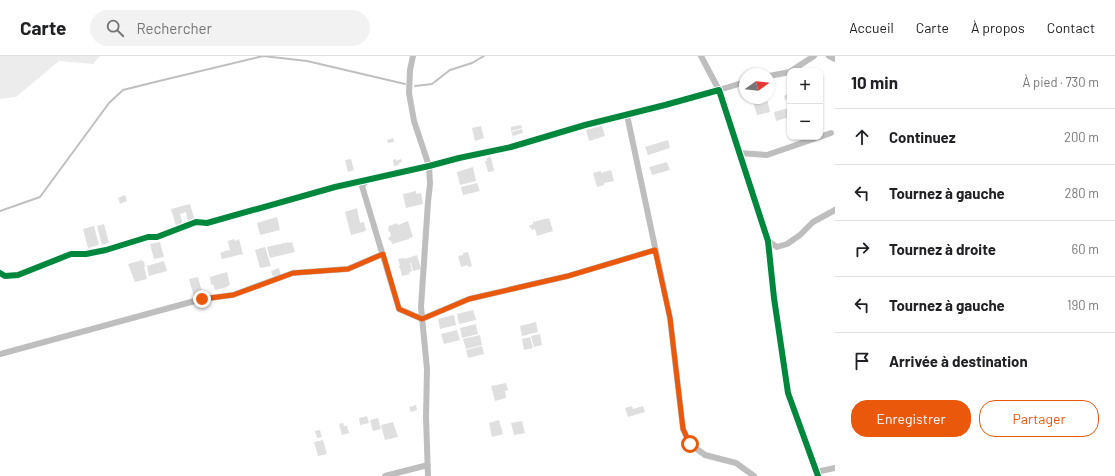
<!DOCTYPE html>
<html lang="fr">
<head>
<meta charset="utf-8">
<style>
	:root { --surface:#fff; --page:#f2f2f2; --text:#202124; --muted:#757577; --line:#e0e0e0; --accent:#ea580c }
	body { margin:0; font-family:Barlow,sans-serif; background:var(--page); color:var(--text) }
	.controls { position:absolute; right:12px; top:12px; display:grid; overflow:hidden; border-radius:8px; box-shadow:0 1px 3px #0004 }
	.controls button { width:36px; height:36px; display:grid; place-items:center; padding:0; border:0; border-bottom:1px solid var(--line); background:var(--surface); color:var(--text); font:20px sans-serif }
	.compass { position:absolute; left:739px; top:12px; width:36px; height:36px; border-radius:50%; background:var(--surface); box-shadow:0 1px 3px #0004; rotate:75deg }
	.stop { position:absolute; width:12px; height:12px; margin:-9px; border:3px solid #ea580c; border-radius:50%; background:#fff }
	.stop.end { background:#ea580c; border-color:#fff; box-shadow:0 1px 4px #0008 }
	.list { margin:0; padding:0; list-style:none }
	h2 { display:flex; justify-content:space-between; align-items:center; height:52px; margin:0; padding:0 16px; font-size:17px }
	h2 small { font-size:13px; font-weight:400; color:var(--muted) }
	.list li { display:grid; grid-template-columns:26px 1fr auto; gap:12px; align-items:center; box-sizing:border-box; height:56px; padding:0 16px; border-top:1px solid var(--line) }
	.list b { display:block; font-size:15px; white-space:nowrap }
	.list em { font-size:13px; font-style:normal; color:var(--muted) }
	.actions { display:flex; gap:8px; padding:12px 16px }
	.actions a { flex:1; padding:9px 0; border:1px solid var(--accent); border-radius:16px; text-align:center; font-size:14px; color:var(--accent) }
	.actions .main { background:var(--accent); color:#fff }
	.icon { flex:none; width:22px; height:22px; fill:none; stroke:currentColor; stroke-width:2; stroke-linecap:round; stroke-linejoin:round }
	.map { position:relative; flex:none; width:835px; height:420px; overflow:hidden }
	header { display:flex; align-items:center; gap:24px; box-sizing:border-box; height:56px; padding:0 20px; background:var(--surface); border-bottom:1px solid var(--line) }
	header strong { font-size:19px }
	nav { display:flex; gap:22px; margin-inline-start:auto; font-size:14px }
	.search { width:280px; height:36px; background:var(--page); display:flex; align-items:center; gap:10px; box-sizing:border-box; padding:0 14px; border-radius:22px; color:var(--muted); font-size:15px }
	main { display:flex }
	aside { flex:1; background:var(--surface) }
	.map>svg:first-child { display:block }
	.green { fill:#ececec }
	.lines { fill:none; stroke-linecap:round; stroke-linejoin:round }
	.stream { stroke:#bfbfbf; stroke-width:2 }
	.building { fill:#dfdfdf }
	.street { stroke:#bebebe; stroke-width:6 }
	.cycleway-casing { stroke:#fff; stroke-width:8 }
	.cycleway { stroke:#00873e; stroke-width:6 }
	.route { stroke:#ea580c; stroke-width:5 }
</style>
</head>
<body>
<header>
<strong>Carte</strong>
<div class="search"><svg class="icon" aria-label="search" viewBox="0 0 24 24"><circle cx="10" cy="10" r="6"/><path d="M15 15l6 6"/></svg>Rechercher</div>
<nav><a>Accueil</a><a>Carte</a><a>À propos</a><a>Contact</a></nav>
</header>
<main>
<div class="map">
<svg width="835" height="420" viewBox="0 0 835 420">
	<rect width="100%" height="100%" fill="#fff"/>
	<!-- green -->
	<path class="green" d="M0,0H100L93,8L59,5L16,41L0,43Z"/>
	<g class="lines">
		<!-- stream -->
		<path class="stream" d="M415,30L432,28L450,14L472,7L484,0
			M0,155L40,141L109,47L123,34L155,26L263,0L307,5L405,28"/>
	</g>
	<!-- building -->
	<path class="building" d="M790,34V50L788,43L785,44L784,40L789,37L788,35Z
		M755,42H767L770,56L757,59L752,43Z
		M789,52L790,61L776,65L774,56Z
		M521,69L522,72L511,75V71Z
		M481,70L484,82L475,85L472,72Z
		M602,70L605,80L589,85L586,74Z
		M522,73L523,77L513,80L511,76Z
		M393,82L394,86L388,87L387,84Z
		M668,84L670,92L648,99L645,91Z
		M491,101L494,115L488,116L485,105H487L486,102Z
		M351,103L354,114L348,116L345,104Z
		M396,103V105L401,103L402,106L399,107V109L394,110L393,104Z
		M667,106L670,114L652,119L649,111Z
		M473,111L476,125L460,129L457,116Z
		M611,114L614,125L604,127V129L597,131L593,117L601,115V117Z
		M477,127L480,135L463,139L461,131Z
		M416,135V138L421,137L423,148L406,152L403,138Z
		M125,139L127,145L120,148L118,142Z
		M190,148L195,165L188,167L186,156L180,158L183,169L176,170L171,153Z
		M357,152L360,167L364,166L366,175L351,179L345,156Z
		M277,161L280,174L260,179L257,167Z
		M549,162L553,175L537,180L535,173L532,174L531,172L529,171V170L533,168V166Z
		M408,165L413,181L409,182V183L392,188L391,185L389,184L388,182L391,180L390,176H389L388,173L389,170L397,167L398,169Z
		M104,168L109,187L102,189L97,170Z
		M94,170L99,189L88,192L83,173Z
		M234,183L235,185L239,183L243,198L222,203L220,197L228,194L230,195L228,185Z
		M160,186L164,201L154,203L150,188Z
		M289,186V187L292,186L295,196L270,202L267,191Z
		M265,191L271,210L260,212L255,194Z
		M468,196L472,210L468,211V209L461,211L458,200L463,199V197Z
		M417,199L421,213L413,215L411,207H410L412,215L409,216L410,218L402,220L400,212L405,211L399,212V210H400L398,203L405,202V203Z
		M142,204L143,206L144,205L145,211H144L147,223L135,226L128,208Z
		M164,205L167,215L149,220L147,210Z
		M279,212L281,220L274,221V220L273,221L271,215Z
		M227,216L230,229L227,230V231L215,234L213,228L211,229L210,221Z
		M198,221L203,239L194,241L189,223Z
		M473,254L476,264L459,268L457,258Z
		M454,259L456,269L440,273L438,263Z
		M536,266L538,276L522,280L520,270Z
		M476,268L478,278L462,282L460,272Z
		M457,274L460,284L444,288L441,278Z
		M540,278L542,289L534,291L531,280Z
		M480,279L482,289L466,293L463,283Z
		M530,281L533,292L524,294L522,283Z
		M482,290L484,298L468,302L466,294Z
		M506,327L508,334L505,335L506,342L495,345L491,330Z
		M416,349L417,354L411,356L409,351Z
		M632,350L633,353L643,350L645,356L628,361L625,352Z
		M367,360L369,367L360,369L359,362Z
		M378,362L381,373L373,375L370,364Z
		M499,364L503,378L492,381L489,367Z
		M522,365L525,377L514,379L511,367Z
		M393,366L398,381L385,384L381,369Z
		M343,367L344,370H347L349,377L342,379L339,368Z
		M320,374L322,381L317,382L315,375Z
		M323,384L327,398L318,400L314,386Z"/>
	<g class="lines">
		<!-- street -->
		<path class="street" d="M413,0L410,14L409,37L414,65L429,110L430,128L428,146L421,251L427,313L426,361L428,420
			M701,0L719,34L745,26
			M829,0L835,3
			M791,15L814,0
			M769,20L790,16
			M627,59L670,262L683,373L690,388L705,399L736,407L754,420
			M739,97L767,99L831,77
			M367,124L362,130L399,253L422,263L469,243L568,220L655,194
			M768,185L777,191L787,188L800,179L813,166L835,154
			M0,217L5,220L18,219L71,198H86L106,194L148,181H157L196,166L207,167L335,131L429,110L459,102L511,91L585,69L665,49L719,34L768,185L774,242L788,337L818,420
			M0,298L202,243L233,239L293,217L348,213L383,198
			M816,416L835,412
			M385,420L428,409"/>
		<!-- cycleway casing -->
		<g class="cycleway-casing">
			<path id="cycleway" d="M0,217L5,220L18,219L71,198H86L106,194L148,181H157L196,166L207,167L335,131L429,110L459,102L511,91L585,69L665,49L719,34L768,185L774,242L788,337L818,420"/>
		</g>
		<!-- cycleway -->
		<use href="#cycleway" class="cycleway"/>
	</g>
	<g class="lines">
		<!-- route -->
		<path class="route" d="M202,243L233,239L293,217L348,213L383,198L399,253L422,263L469,243L568,220L655,194L670,262L683,373L690,388"/>
	</g>
</svg>
<div class="controls">
<button>+</button>
<button>−</button>
</div>
<svg class="compass" viewBox="-18 -18 36 36"><path d="M0-13l5 13h-10z" fill="#e53935"/><path d="M0 13l5-13h-10z" fill="#757577"/></svg>
<div class="stop" style="left:690px;top:388px"></div>
<div class="stop end" style="left:202px;top:243px"></div>
</div>
<aside>
<h2>10 min<small>À pied · 730 m</small></h2>
<ul class="list">
<li><svg class="icon" aria-label="ahead" viewBox="0 0 24 24"><path d="M12 20V5M6 11l6-6 6 6"/></svg><div><b>Continuez</b></div><em>200 m</em></li>
<li><svg class="icon" aria-label="left" viewBox="0 0 24 24"><path d="M17 20v-9H6M10 6l-5 5 5 5"/></svg><div><b>Tournez à gauche</b></div><em>280 m</em></li>
<li><svg class="icon" aria-label="right" viewBox="0 0 24 24"><path d="M7 20v-9h11M14 6l5 5-5 5"/></svg><div><b>Tournez à droite</b></div><em>60 m</em></li>
<li><svg class="icon" aria-label="left" viewBox="0 0 24 24"><path d="M17 20v-9H6M10 6l-5 5 5 5"/></svg><div><b>Tournez à gauche</b></div><em>190 m</em></li>
<li><svg class="icon" aria-label="arrive" viewBox="0 0 24 24"><path d="M6 21V4h12l-3 4 3 4H6"/></svg><div><b>Arrivée à destination</b></div></li>
</ul>
<div class="actions"><a class="main">Enregistrer</a><a>Partager</a></div>
</aside>
</main>
</body>
</html>
